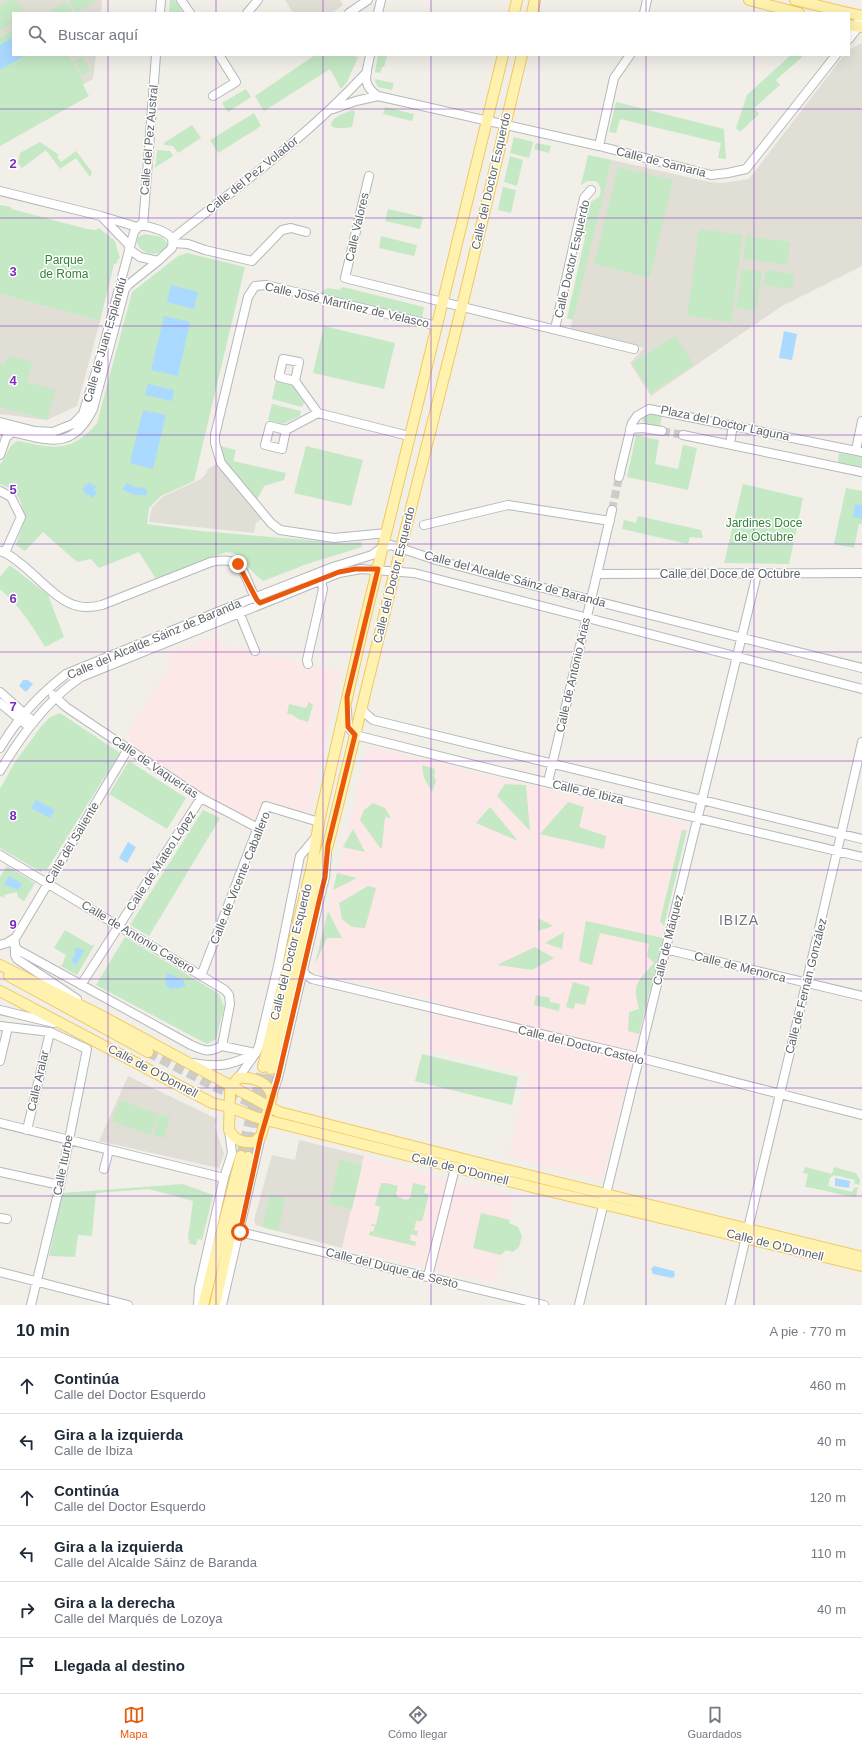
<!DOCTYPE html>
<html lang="es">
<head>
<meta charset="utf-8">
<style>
	:root { --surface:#fff; --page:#f2f2f3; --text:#1f2937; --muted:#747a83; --line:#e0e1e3; --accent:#ea580c }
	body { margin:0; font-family:Arial,sans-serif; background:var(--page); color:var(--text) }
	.stop { position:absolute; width:12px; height:12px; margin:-9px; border:3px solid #ea580c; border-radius:50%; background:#fff }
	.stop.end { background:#ea580c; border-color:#fff; box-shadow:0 1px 4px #0008 }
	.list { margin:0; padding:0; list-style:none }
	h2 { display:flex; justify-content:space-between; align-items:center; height:52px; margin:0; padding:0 16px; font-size:17px }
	h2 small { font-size:13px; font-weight:400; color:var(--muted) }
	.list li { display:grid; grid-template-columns:26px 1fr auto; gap:12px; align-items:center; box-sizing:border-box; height:56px; padding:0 16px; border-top:1px solid var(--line) }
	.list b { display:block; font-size:15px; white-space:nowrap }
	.list p { margin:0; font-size:13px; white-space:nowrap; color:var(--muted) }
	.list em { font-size:13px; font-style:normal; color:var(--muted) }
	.icon { flex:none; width:22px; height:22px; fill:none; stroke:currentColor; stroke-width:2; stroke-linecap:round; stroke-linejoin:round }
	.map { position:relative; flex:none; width:862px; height:1305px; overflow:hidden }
	.search { position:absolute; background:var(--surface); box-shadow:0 4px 16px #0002; left:12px; right:12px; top:12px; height:44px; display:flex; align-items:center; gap:10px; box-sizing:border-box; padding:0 14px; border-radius:0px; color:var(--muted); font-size:15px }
	.sheet { height:388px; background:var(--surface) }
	nav { display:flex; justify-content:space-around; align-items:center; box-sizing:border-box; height:56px; border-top:1px solid var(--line); background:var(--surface); font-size:11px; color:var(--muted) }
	nav a { display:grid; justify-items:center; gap:2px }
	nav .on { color:var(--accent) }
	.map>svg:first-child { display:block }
	.education { fill:#e1ded6 }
	.medical { fill:#fce8e6 }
	.green { fill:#c5e8c5 }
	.water { fill:#aadaff }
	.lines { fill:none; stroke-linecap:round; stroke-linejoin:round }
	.minor-tunnel { stroke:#ccccc8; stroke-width:8; stroke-dasharray:8 4; stroke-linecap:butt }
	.major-tunnel { stroke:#ccccc8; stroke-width:10; stroke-dasharray:10 5; stroke-linecap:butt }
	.minor-casing { stroke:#b5b8bc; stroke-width:10 }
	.major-casing { stroke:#f2c960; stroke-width:12 }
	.minor { stroke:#fff; stroke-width:8 }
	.major { stroke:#fff2af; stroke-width:10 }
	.route { stroke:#ea580c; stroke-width:5 }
	.grid { fill:none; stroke:#7b2cbf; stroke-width:1; stroke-opacity:0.55 }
	.labels { text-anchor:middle; stroke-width:3; stroke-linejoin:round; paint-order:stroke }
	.street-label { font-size:12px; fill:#5f6368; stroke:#fff }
	.park-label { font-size:12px; fill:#348238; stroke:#fff }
	.quarter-label { font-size:14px; letter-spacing:1px; fill:#70757a; stroke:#fff }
	.grid-label { font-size:13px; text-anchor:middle; font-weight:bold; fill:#7b2cbf; stroke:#fff; stroke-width:3; stroke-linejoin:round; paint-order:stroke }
</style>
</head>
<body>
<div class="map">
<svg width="862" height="1305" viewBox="0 0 862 1305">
	<rect width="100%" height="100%" fill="#f1efe8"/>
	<!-- education -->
	<path class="education" d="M0,0H102L101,13H46L45,12L42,13H13V29L0,37Z
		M285,0H340L343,5L332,13H293Z
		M862,43V266L782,306L651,396L630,363L644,348L570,330L612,160L709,182L723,183L749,179L844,55H849V50Z
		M69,55H96L93,79L85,83Z
		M0,294L100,321L77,406L47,420L0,414Z
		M217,464L261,519L256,523L254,533L149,522L152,508L162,497L201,479L205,475L209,468Z
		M128,1076L217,1119L215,1127L224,1154L219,1168L99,1141Z
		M299,1140L364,1156L342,1248L262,1227L256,1225L254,1220L272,1155L295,1160Z"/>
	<!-- medical -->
	<path class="medical" d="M217,635L221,644L340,672L310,814L264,803L257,821L212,800L128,743L132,736L127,732L171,664L167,654Z
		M368,746L688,824L664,926L663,938L602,1180L508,1157L528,1073L428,1049L438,1001L313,970Z
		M364,1156L462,1183L508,1194L516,1193L495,1283L342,1248Z"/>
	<!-- green -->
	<path class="green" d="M9,0H16L24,13H13V23L0,31V6Z
		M71,0H94L95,1L76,13L69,1Z
		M170,0H175L183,13H169Z
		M66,2L73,13H48V12Z
		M13,29V55H69L85,83L83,85L89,96L0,146V37Z
		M315,55H347L358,57L347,82L341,89L330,69L264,111L255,96Z
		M378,55H387L384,67H382L380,73L375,72Z
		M791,55H801L802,57L776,80L780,85L754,108L759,114L740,132L736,128L747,95Z
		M82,57L90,71L82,75L75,61Z
		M374,79L394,83L392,90L378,87Z
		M246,89L251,97L228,112L222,103Z
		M616,102L724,129L726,159L718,158L721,143L620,119L616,133L609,132Z
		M385,107L414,114L412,121L383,114Z
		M353,110L355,112L352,127C347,128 323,131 334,119C339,115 347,112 353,110Z
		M254,113L261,126L218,153L210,140Z
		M192,125L201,138L178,153L173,146L164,145V143Z
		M514,137L533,142L529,158L510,153Z
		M40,142L59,155L57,157L61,162L76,151L92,172L90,177L76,158L60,169L46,150L22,168L18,163L20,153Z
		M536,143L551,146L549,153L534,149Z
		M157,150L170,151L173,156L154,168L156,163Z
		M588,155L612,160L573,320L567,318L585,238L583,232L589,203L599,197C602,190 601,186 596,181H587L581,185Z
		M510,156L523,160L517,186L504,182Z
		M618,167L673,180L650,278L594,264Z
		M503,187L516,190L511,213L498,210Z
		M0,205L11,207V209L87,229L96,230L99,228L115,241L120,258L118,259L117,263L114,264L100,321L0,294Z
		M388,209L423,217L420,229L385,221Z
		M699,229L743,235L731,322L687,316Z
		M145,234L162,237L167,243V247C159,257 142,256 137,243L138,237Z
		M381,236L417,245L414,256L379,248Z
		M746,236L790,242L787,265L743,259Z
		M187,253L245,267L194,481L161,496L149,508L147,524L201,531L343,543L361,542L362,547L307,564L263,581C259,577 254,574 251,570C241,558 242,554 226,552L156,579L139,552L99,568L91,559L77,562L43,532L25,551L16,545L25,518L21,502L14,490L0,484V464C8,457 7,445 18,441C53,448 71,454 97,423L132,292L178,256Z
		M742,269L762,272L756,311L736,308Z
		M766,270L795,274L792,289L764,285Z
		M343,287L424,307L422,318L319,293L328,288L339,290Z
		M324,326L395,343L384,389L313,373Z
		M675,336L694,365L651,393L632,363Z
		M8,355L32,362L27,382L56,390L47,420L0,407V363L5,364Z
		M276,381L292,385L304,403L302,407L272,399Z
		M272,404L301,411L300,416L283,424L268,420Z
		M648,412L662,416L660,427L645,424L641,417Z
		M636,435L659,440L655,464L678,469L683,445L697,448L688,490L627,477Z
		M220,446L236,450L233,461L286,473L284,480L264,486L257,500C242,484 224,468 220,446Z
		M306,446L363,460L351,506L294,493Z
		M839,453L862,457V467L838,462Z
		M743,484L803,498L789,564L724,563Z
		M846,488L862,491V524H859L854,548L834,544Z
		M638,516L701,530L703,538L690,537L688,544L622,529L624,520L636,523Z
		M9,566H11L48,595L64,637L45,647C32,625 19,605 0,589V577Z
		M309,702L313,705L308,722L298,719L291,714H287L289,704L306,708Z
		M60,713L120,753L90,800L46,871L43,869L41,872L0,848V789L15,762L40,728L50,717Z
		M129,761L186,798L167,829L109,794Z
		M422,765L435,769L434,776L436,781L432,792L424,778Z
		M505,784L526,785L530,831L497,796Z
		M568,802L584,807L579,827L606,836L604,849L540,834Z
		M373,803L385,808L391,818L385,817L382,847L381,849L360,820L364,810Z
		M490,807L518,841L476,823Z
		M203,810L220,818L149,936L130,925Z
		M353,829L365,852L343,847Z
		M682,830H687L664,926L660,921Z
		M7,866L35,883L24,901L18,897L17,892L4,895L5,898L0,896V877Z
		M337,873L357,878L333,890Z
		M368,886L376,888L365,928L352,927L342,919L339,903Z
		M328,911L342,938H327L315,964Z
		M538,918L553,926L538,931Z
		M586,921L663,938L639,1034L628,1031L629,1012L639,1009C632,984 637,982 654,963L647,956L649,944L600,933L592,965L579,961Z
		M65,930L92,946L95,944L77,975L59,965H62L66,955L54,948Z
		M564,932L562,949L545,943Z
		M125,937L219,994L224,1007L216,1039L207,1044L96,985Z
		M535,947L554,958L532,970L497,965Z
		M573,982L590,987L585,1005L575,1003L574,1009L566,1007Z
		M536,995L550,998V1002L560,1004L559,1011L534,1005Z
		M422,1054L518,1077L512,1105L415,1081Z
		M120,1100L158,1114L150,1135L112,1121Z
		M159,1114L170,1117L164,1138L154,1136Z
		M340,1159L362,1165L352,1209L329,1204Z
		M805,1167L832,1174L834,1167L856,1173L860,1180L859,1185L854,1183L855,1180L834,1175L830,1178L828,1186L852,1192L854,1188L858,1187L856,1197C838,1195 823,1189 805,1187L808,1174L803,1173Z
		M386,1183L398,1186L396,1194L398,1197L406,1200L410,1198L413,1183L426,1186L424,1193L429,1194L422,1221H416L414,1230L418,1231L417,1236L411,1234L410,1240L416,1242L415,1246L369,1235L370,1231L373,1232L375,1226H371L372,1224L376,1225L380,1207L375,1205L381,1183Z
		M183,1184L213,1195L202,1240L198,1239L196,1245L190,1244L188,1238L193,1201L149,1189L96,1193L92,1236L78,1235L75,1257L49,1256L62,1193Z
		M270,1194L286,1198L278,1231L262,1227Z
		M481,1213L510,1220L509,1223L518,1227L522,1236L519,1247L513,1252L506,1250L501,1255L473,1248Z"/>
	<!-- water -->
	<path class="water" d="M13,37V55H26L0,70V45Z
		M171,285L198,292L194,309L167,302Z
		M164,316L190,322L178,376L151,370Z
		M784,331L797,334L792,360L779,358Z
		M148,384L174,390L172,401L145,395Z
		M143,410L166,415L153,469L130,463Z
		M91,482V484L97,487L94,490L97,493L92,498L88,494L86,496L84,491H82L85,485Z
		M127,483L134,487L146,488L147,495H134L122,489Z
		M855,504L862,505V519L853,517Z
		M23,680H28L33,684L26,692L19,686Z
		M36,800L55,810L50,818L31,808Z
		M128,842L136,847L127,863L119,858Z
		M9,876L22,884L18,890L4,884Z
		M77,947L84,951L76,965L71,961L76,953L74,951Z
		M167,974H170L184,981L185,987L177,989V988L172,989L166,986L165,981Z
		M835,1178L850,1181L849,1188L835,1186Z
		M654,1266L674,1271L675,1276L672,1278L653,1274L651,1269Z"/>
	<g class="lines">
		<!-- minor-tunnel -->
		<path class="minor-tunnel" d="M662,431L683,435
			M612,510L619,477"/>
		<!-- major-tunnel -->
		<path class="major-tunnel" d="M148,1052L216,1087L276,1114
			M241,1156L263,1067
			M248,1157L271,1069"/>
		<!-- minor casing -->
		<g class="minor-casing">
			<path id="minor" d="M181,0L190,13
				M160,13L161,0
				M247,13L258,0
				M349,13L368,0
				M378,13L381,0
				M644,13L647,0
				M849,39L858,27V22
				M370,55C367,73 360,84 378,96L599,146L711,175L728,173L746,169L836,55
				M213,96L236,82L219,55
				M333,109L356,101L378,96
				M599,146L614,78L630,55
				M369,176L345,278L634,349
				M0,191L101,216L137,227
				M102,217L129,245
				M143,226L156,55
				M172,239C239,186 309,135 367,72
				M173,243L188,244L205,250L252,261L282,230L291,228L306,232
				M555,329L584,198L591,190
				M295,381L299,362L283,359L279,377L295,381L318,413L409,436
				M0,422L35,431L53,432L73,424L83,414L102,352L134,232L140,225C148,226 169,231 172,239C173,242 172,245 172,248L158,261L140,257L129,249
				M630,429L643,428L662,431
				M0,430C40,435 69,458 93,409L125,289L128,285L158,261
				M286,430L282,449L265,445L270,426L286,430L318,413
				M683,435L862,472
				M730,444L733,425
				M856,450L862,421
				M0,455L6,438L12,432
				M619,477L632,423L637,416L649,409L862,452
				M0,491L11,497L21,517L7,548L3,552
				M424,525L508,505L610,521
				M387,533L334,538L280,530L271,523L221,463L215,443V435L248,297L255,286L266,285L437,326
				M0,551C8,553 15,559 21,564C37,576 58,602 78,606C86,608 94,607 102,605L211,562C248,554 242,578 258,602
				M598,574L862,573
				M239,612L255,651
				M308,664L307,660L323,589L321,580
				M0,692L34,722
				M53,695L66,707L201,798L258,828
				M0,703L29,727
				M362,704L364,712L373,720L862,839
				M347,710L348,727L355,735L503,772L862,857
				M0,748C17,719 40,694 66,674L220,611L333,567L372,555L383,547L391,545L436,560L504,578L862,668
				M0,771C21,736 46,701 81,677L339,573L361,569L414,573L862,689
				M548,782L612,510
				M0,855L225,990L229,995L230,1004L222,1046
				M15,943V955L17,959L77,999
				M0,945L7,943L16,937L128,749
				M14,945L18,950L191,1045C205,1051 208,1053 222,1046L256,1053
				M665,949L862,996
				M303,970L306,975L312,979L629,1055L862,1115
				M201,976L266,806L319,822
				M81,985L201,798
				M0,1010L54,1023
				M0,1026L50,1032L87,1049L60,1185L31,1305
				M0,1061L8,1027
				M193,1063C221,1068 230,1065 255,1054
				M238,1078L256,1053L259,1046L278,966L300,856L316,837
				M272,1096L278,1078L320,897L325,877L327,853
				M0,1123L224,1178
				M27,1130L50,1032
				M104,1169L109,1150
				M0,1172L60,1185
				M0,1218L7,1219
				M240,1232L544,1305
				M0,1272L128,1305
				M428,1276L455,1168
				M198,1305L199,1288L224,1178L232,1153L229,1130
				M222,1305L261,1136
				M579,1305L757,574
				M730,1305C774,1117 820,930 862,742"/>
		</g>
		<!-- major casing -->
		<g class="major-casing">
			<path id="major" d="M749,0L799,13
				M795,0L848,13
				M514,13L517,0
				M532,13L535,0
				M849,13L862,16
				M849,25L862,27
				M0,965L100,1015L279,1112L503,1169L862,1257
				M9,976L148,1052
				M0,991L212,1103L229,1107L255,1117L536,1188L862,1266
				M263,1067L312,866L319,822L362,632L503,55
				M271,1069L317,874L328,845L339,801L391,587L462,306L522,55
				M238,1078C252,1077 268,1081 272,1096L261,1136L254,1142C242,1143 235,1140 229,1130L230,1092L231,1087Z
				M203,1305L241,1156
				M215,1305L248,1157"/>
		</g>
		<!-- minor -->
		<use href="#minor" class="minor"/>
		<!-- major -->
		<use href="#major" class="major"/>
	</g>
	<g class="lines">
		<!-- route -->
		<path class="route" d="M238,564L257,600L260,603L339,572L355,569H378L347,697L348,727L355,735L328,845L325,877L320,897L278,1078L261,1136L240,1232"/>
	</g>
	<!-- grid -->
	<path class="grid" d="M108,0V13M216,0V13M323,0V13M431,0V13M539,0V13M646,0V13M754,0V13M108,55V1305M216,55V1305M323,55V1305M431,55V1305M539,55V1305M646,55V1305M754,55V1305M0,109H862M0,218H862M0,326H862M0,435H862M0,544H862M0,652H862M0,761H862M0,870H862M0,979H862M0,1088H862M0,1196H862"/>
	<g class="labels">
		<!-- street labels -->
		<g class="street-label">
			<text transform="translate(149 140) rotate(-85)" y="4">Calle del Pez Austral</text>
			<text transform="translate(661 162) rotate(14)" y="4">Calle de Samaria</text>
			<text transform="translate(252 175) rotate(-39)" y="4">Calle del Pez Volador</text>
			<text transform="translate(491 181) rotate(-77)" y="4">Calle del Doctor Esquerdo</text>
			<text transform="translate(357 227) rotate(-77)" y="4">Calle Valores</text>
			<text transform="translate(572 259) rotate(-77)" y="4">Calle Doctor Esquerdo</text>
			<text transform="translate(347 305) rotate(13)" y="4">Calle José Martínez de Velasco</text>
			<text transform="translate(105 340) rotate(-74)" y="4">Calle de Juan Esplandiú</text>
			<text transform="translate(725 423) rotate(12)" y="4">Plaza del Doctor Laguna</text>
			<text x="730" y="578">Calle del Doce de Octubre</text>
			<text transform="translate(394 575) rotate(-76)" y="4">Calle del Doctor Esquerdo</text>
			<text transform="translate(515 579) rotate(15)" y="4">Calle del Alcalde Sáinz de Baranda</text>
			<text transform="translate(154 639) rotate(-23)" y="4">Calle del Alcalde Sáinz de Baranda</text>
			<text transform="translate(573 675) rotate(-77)" y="4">Calle de Antonio Arias</text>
			<text transform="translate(155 767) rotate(34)" y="4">Calle de Vaquerías</text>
			<text transform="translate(588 792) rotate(13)" y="4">Calle de Ibiza</text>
			<text transform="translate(72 843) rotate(-59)" y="4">Calle del Saliente</text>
			<text transform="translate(161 861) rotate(-57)" y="4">Calle de Mateo López</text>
			<text transform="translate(240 878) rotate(-68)" y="4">Calle de Vicente Caballero</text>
			<text transform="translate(138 937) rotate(31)" y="4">Calle de Antonio Casero</text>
			<text transform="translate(668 940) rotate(-76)" y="4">Calle de Máiquez</text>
			<text transform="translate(291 952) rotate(-76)" y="4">Calle del Doctor Esquerdo</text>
			<text transform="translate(740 967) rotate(14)" y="4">Calle de Menorca</text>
			<text transform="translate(806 986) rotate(-76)" y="4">Calle de Fernán González</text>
			<text transform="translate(581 1045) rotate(14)" y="4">Calle del Doctor Castelo</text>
			<text transform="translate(153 1071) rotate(28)" y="4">Calle de O'Donnell</text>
			<text transform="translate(38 1081) rotate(-77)" y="4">Calle Aralar</text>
			<text transform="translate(63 1165) rotate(-79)" y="4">Calle Iturbe</text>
			<text transform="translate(460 1169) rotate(14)" y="4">Calle de O'Donnell</text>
			<text transform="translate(775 1245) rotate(14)" y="4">Calle de O'Donnell</text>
			<text transform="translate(392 1268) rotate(14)" y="4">Calle del Duque de Sesto</text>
		</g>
		<!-- park labels -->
		<g class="park-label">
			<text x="64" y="264">Parque<tspan x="64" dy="14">de Roma</tspan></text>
			<text x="764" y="527">Jardines Doce<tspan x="764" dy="14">de Octubre</tspan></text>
		</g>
		<!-- quarter labels -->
		<g class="quarter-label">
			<text x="739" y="925">IBIZA</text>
		</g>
	</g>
	<g class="grid-label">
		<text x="13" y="168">2</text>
		<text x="13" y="276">3</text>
		<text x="13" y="385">4</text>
		<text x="13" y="494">5</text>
		<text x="13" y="603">6</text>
		<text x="13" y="711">7</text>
		<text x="13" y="820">8</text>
		<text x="13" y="929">9</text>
	</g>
</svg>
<div class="stop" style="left:240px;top:1232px"></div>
<div class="stop end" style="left:238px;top:564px"></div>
<div class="search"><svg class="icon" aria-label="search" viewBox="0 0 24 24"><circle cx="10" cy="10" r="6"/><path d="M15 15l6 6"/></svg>Buscar aquí</div>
</div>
<section class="sheet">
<h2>10 min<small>A pie · 770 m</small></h2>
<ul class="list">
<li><svg class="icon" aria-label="ahead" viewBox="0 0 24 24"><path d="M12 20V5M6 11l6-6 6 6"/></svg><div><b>Continúa</b><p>Calle del Doctor Esquerdo</p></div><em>460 m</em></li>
<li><svg class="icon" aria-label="left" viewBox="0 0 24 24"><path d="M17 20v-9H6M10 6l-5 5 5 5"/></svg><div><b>Gira a la izquierda</b><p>Calle de Ibiza</p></div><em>40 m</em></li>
<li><svg class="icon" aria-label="ahead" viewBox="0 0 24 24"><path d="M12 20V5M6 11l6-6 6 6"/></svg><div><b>Continúa</b><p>Calle del Doctor Esquerdo</p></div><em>120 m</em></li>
<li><svg class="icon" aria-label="left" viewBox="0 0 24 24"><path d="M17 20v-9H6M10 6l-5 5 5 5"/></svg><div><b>Gira a la izquierda</b><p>Calle del Alcalde Sáinz de Baranda</p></div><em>110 m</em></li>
<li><svg class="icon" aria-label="right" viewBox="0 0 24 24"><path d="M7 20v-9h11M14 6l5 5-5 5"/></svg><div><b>Gira a la derecha</b><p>Calle del Marqués de Lozoya</p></div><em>40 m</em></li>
<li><svg class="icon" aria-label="arrive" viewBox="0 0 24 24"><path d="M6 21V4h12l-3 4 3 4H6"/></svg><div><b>Llegada al destino</b></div></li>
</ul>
</section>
<nav>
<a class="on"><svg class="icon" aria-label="map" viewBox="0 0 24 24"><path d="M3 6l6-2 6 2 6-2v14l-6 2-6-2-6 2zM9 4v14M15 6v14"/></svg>Mapa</a>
<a><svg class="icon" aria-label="directions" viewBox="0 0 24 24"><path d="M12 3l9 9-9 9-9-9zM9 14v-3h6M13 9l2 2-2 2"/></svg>Cómo llegar</a>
<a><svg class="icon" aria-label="saved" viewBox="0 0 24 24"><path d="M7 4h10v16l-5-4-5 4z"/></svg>Guardados</a>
</nav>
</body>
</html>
